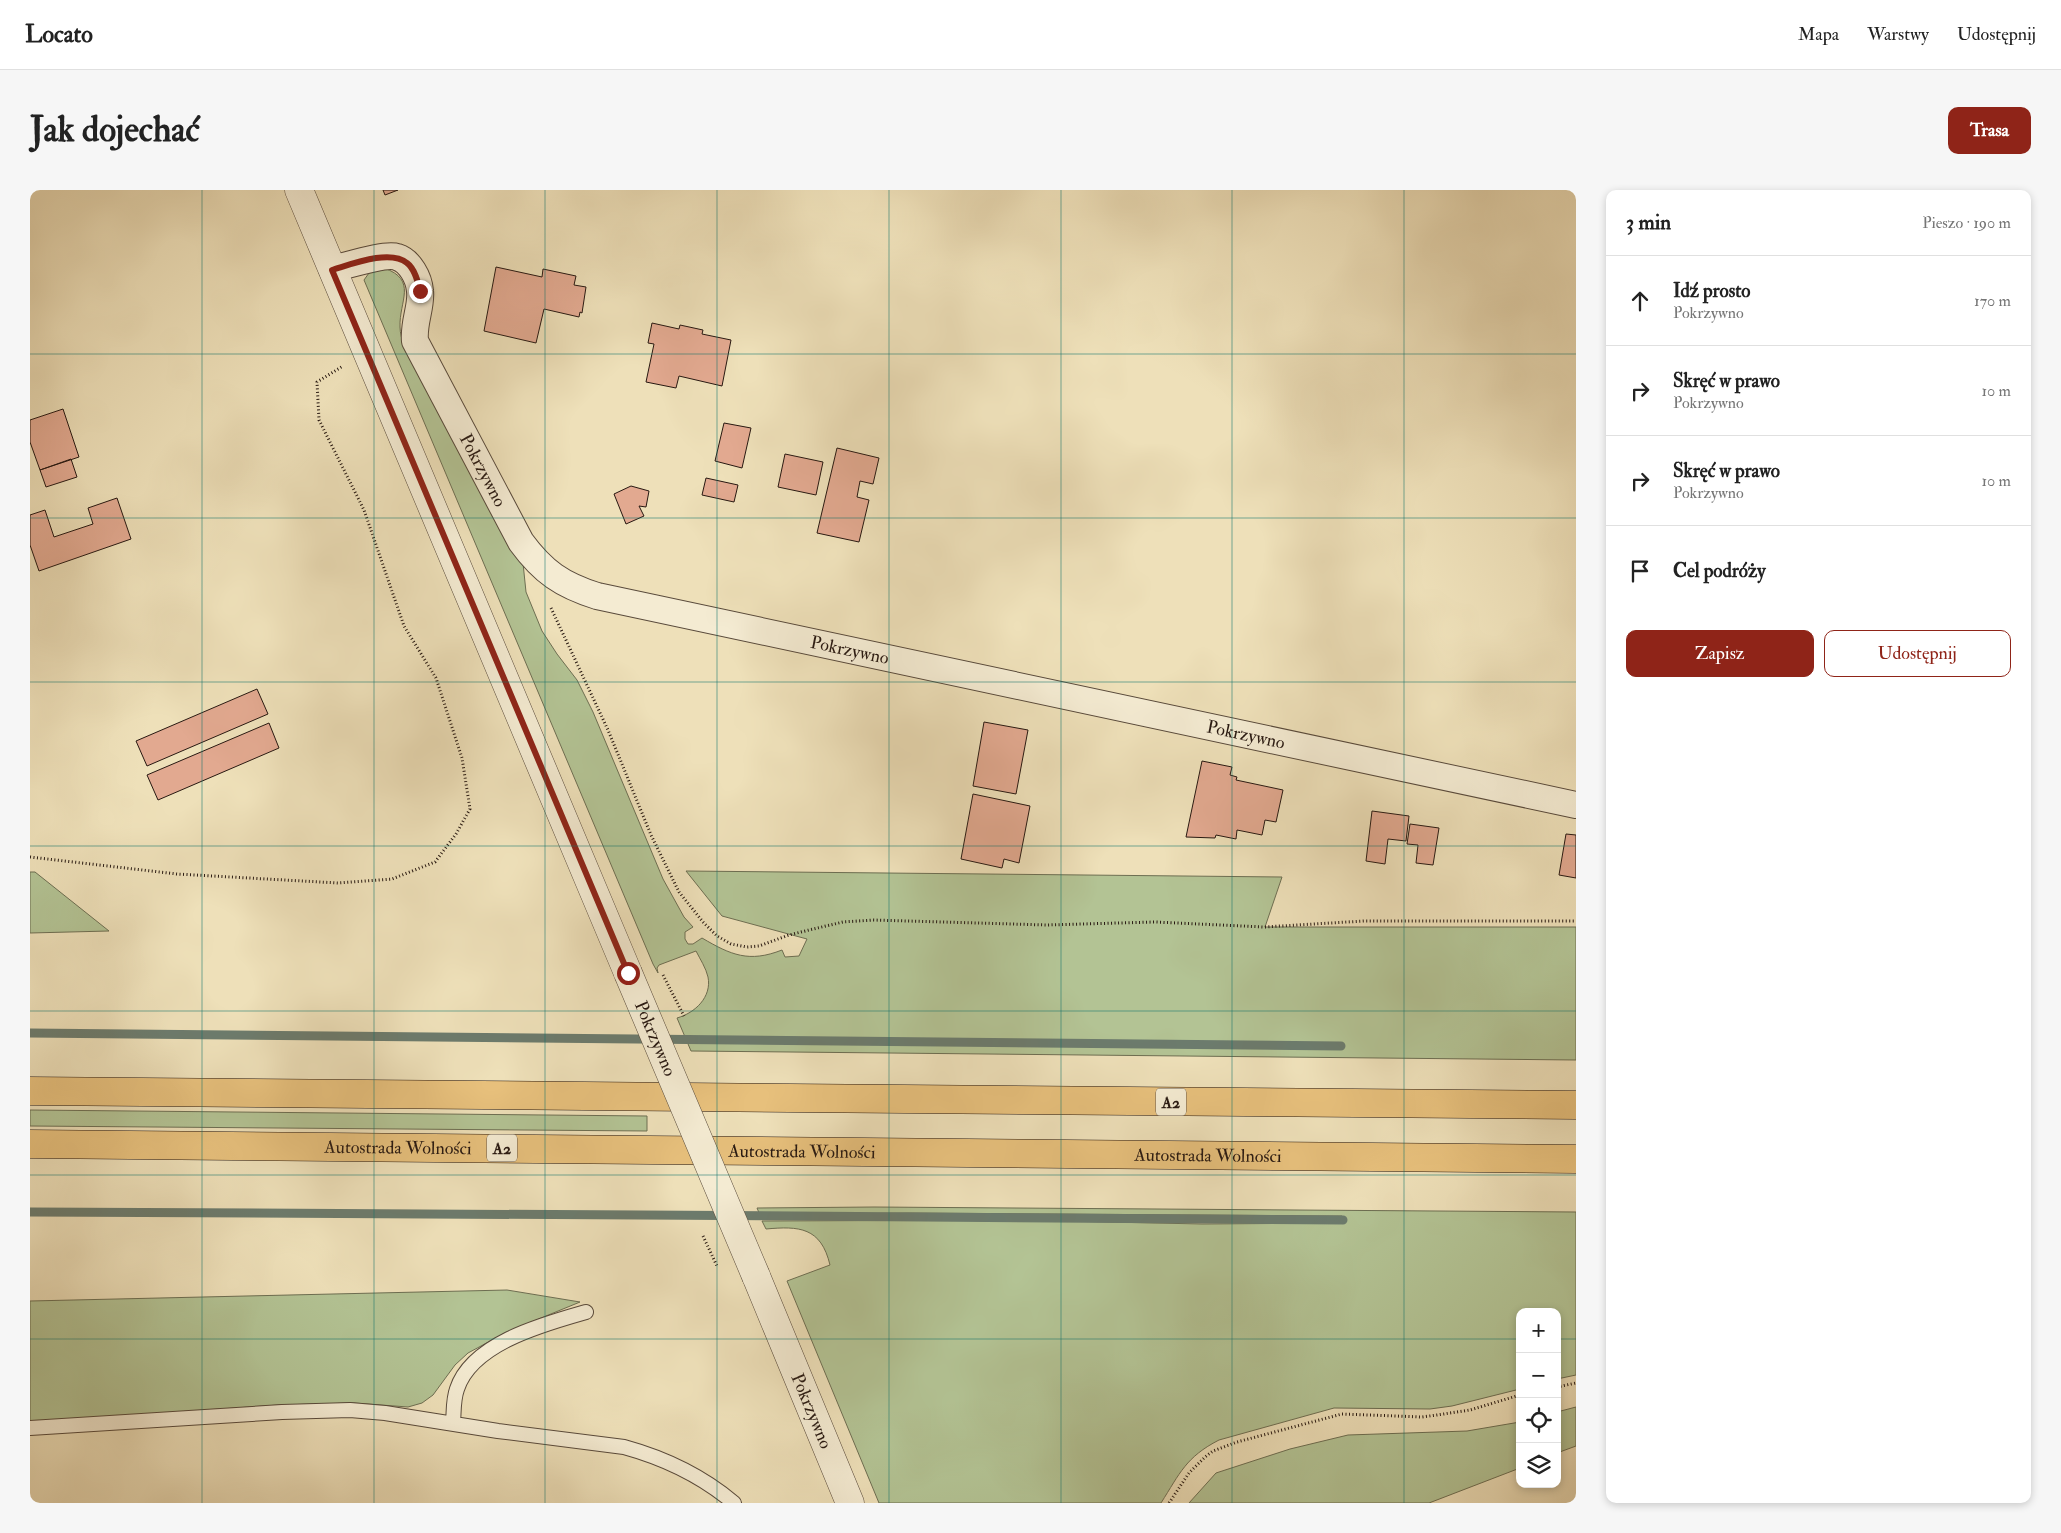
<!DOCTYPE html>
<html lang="pl">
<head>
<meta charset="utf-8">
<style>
	:root { --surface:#fff; --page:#f6f6f6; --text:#222; --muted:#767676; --line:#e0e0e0; --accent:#8f2418 }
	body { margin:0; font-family:"IM FELL Double Pica",serif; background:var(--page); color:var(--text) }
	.controls { position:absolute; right:15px; bottom:15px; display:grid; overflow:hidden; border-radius:10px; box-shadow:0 2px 8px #0003 }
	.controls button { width:45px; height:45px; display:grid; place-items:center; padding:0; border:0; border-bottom:1px solid var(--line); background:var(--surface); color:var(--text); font:25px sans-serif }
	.stop { position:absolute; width:15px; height:15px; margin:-11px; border:4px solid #8f2418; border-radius:50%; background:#fff }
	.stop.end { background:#8f2418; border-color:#fff; box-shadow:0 1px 5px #0008 }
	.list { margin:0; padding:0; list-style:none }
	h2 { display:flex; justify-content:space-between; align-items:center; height:65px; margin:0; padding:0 20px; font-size:21px }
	h2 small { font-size:16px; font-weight:400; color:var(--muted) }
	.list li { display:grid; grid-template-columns:32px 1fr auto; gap:15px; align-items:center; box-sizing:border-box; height:90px; padding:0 20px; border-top:1px solid var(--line) }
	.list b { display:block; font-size:19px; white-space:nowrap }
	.list p { margin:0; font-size:16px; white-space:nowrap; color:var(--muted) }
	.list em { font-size:16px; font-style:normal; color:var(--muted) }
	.actions { display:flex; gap:10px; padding:15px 20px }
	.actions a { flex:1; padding:11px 0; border:1px solid var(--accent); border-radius:10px; text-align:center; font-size:18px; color:var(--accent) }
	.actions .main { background:var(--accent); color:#fff }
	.icon { flex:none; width:28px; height:28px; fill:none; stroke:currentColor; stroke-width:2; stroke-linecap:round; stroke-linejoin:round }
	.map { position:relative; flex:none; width:1546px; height:1313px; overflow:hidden; border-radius:10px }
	header { display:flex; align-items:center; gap:30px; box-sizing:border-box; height:70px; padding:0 25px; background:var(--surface); border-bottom:1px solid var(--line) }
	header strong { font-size:24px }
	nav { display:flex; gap:28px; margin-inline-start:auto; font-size:18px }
	.intro { display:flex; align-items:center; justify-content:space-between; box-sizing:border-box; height:120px; padding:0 30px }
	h1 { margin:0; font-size:35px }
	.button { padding:12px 22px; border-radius:10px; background:var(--accent); color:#fff; font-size:18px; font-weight:700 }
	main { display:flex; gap:30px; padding:0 30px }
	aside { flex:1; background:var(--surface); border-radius:10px; box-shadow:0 2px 8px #0003 }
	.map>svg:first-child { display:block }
	.green { fill:#b3c394; stroke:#6d6e52 }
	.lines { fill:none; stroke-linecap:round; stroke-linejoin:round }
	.stream { stroke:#6c7b6d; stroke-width:9 }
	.building { fill:#e2a990; stroke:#271811 }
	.service-casing { stroke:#594a3b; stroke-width:16 }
	.minor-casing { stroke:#594a3b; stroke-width:28 }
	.tertiary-casing { stroke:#594a3b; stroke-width:29 }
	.motorway-casing { stroke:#271811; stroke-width:29 }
	.path { stroke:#271811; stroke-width:3; stroke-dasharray:1 2.5; stroke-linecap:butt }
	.service { stroke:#f4ebd2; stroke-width:14 }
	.minor { stroke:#f4ebd2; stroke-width:26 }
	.tertiary { stroke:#f4ebd2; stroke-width:28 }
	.motorway { stroke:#e7c07c; stroke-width:28 }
	.tertiary-bridge-casing { stroke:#594a3b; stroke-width:29; stroke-linecap:butt }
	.tertiary-bridge { stroke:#f4ebd2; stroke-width:28 }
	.route { stroke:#8f2418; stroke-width:6 }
	.grid { fill:none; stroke:#0f766e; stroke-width:1; stroke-opacity:0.55 }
	.labels { text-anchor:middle; stroke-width:5; stroke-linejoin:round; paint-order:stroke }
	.shield { fill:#f4ebd2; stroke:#64574b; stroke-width:1 }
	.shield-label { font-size:16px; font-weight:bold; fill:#271811 }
	.street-label { font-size:18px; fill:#271811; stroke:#f4ebd2 }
</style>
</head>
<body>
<header>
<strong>Locato</strong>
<nav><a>Mapa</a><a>Warstwy</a><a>Udostępnij</a></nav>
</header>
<div class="intro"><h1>Jak dojechać</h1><a class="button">Trasa</a></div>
<main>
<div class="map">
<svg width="1546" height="1313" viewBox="0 0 1546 1313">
	<rect width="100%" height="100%" fill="#eee0b9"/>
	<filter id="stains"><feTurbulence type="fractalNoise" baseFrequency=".004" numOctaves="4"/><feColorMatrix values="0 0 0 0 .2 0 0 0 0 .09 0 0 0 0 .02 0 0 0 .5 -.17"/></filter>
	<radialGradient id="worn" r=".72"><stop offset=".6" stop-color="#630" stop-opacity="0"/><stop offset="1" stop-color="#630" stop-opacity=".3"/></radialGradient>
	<!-- green -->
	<path class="green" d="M354,78C388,90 369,111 370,137C370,143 372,150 374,156L493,373L496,402L512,441L527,464L547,490L563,522L633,689L654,727L663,737L655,742V749L658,754H663L672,748C701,765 719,773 752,760L755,767L769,766L777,749L692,726L656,681L1252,687L1235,737H1546V870L661,861L647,828C665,823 682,807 678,787C676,778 670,769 666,761L629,775L627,778L628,783L623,774L334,90L339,83Z
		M0,682H5L79,741L0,743Z
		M0,920L617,926V941L0,936Z
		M844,1017L1546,1022V1185L1527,1189V1122H1490V1199L1422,1216L1400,1219L1304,1218L1189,1250C1156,1267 1150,1283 1131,1313H849L757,1091L800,1075C791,1037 769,1036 736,1039L732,1031L985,1030L1172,1034L1314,1033L1312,1026L879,1023L730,1025L727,1018Z
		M477,1100L550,1112L477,1142L438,1163L425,1175L403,1205L392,1213L378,1217L324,1213L249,1215L0,1232V1111Z
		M1546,1217V1256L1527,1263V1222Z
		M1490,1232V1278L1399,1313H1159L1186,1283L1260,1259L1318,1245L1437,1241Z"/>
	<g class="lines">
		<!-- stream -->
		<path class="stream" d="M0,843L1311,856
			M0,1022C438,1026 875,1024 1313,1030"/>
	</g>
	<!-- building -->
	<path class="building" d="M353,0H368L355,5Z
		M466,77L512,87L513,79L546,86L544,95L556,97L552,123L550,122L549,127L514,119L506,153L454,141Z
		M622,133L649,139L650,135L673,140L672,144L701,150L692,196L649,186L646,198L616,192L624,154L618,153Z
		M33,219L49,267L10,280L0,252V230Z
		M694,233L721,238L712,278L685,271Z
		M807,258L849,268L843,294L830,291L827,307L839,310L829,352L787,343Z
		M755,264L793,272L786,305L748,297Z
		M41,269L47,287L16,297L10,280Z
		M676,288L708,295L704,312L672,305Z
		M601,296L619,301L616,317L609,316L614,326L596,334L584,304Z
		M87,308L101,349L9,381L0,355V325L15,320L24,347L63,334L58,318Z
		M227,499L238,524L117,576L106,551Z
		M954,532L998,540L986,604L943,596Z
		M239,533L249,558L128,610L117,585Z
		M1172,571L1202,577L1200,585L1207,587L1206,590L1253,600L1246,632L1235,630L1232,645L1207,640L1206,649L1186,645L1185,648L1156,647Z
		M943,604L1000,616L989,673L974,669L972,678L931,669Z
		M1342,621L1379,626L1376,651L1358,649L1355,674L1336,671Z
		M1380,634L1409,638L1403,675L1386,673L1388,655L1377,654Z
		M1536,644L1546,645V688L1529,685Z"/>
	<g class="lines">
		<!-- service casing -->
		<g class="service-casing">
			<path id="service" d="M423,1233C424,1222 423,1210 427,1199C442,1153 514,1134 556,1122
				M0,1238L252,1222L320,1220L355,1223L468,1241L594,1257C634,1268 672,1286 704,1313"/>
		</g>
		<!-- minor casing -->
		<g class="minor-casing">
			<g id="minor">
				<path id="s1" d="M302,79C316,76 355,63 367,67C380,71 389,88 390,101C392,116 383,133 385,151L491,352C513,382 532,395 567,406L1546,615"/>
			</g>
		</g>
		<!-- tertiary casing -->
		<g class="tertiary-casing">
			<g id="tertiary">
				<path d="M269,0L598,783"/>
				<path id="s2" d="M726,1086L820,1313"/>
			</g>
		</g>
		<!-- motorway casing -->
		<g class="motorway-casing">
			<g id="motorway">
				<path d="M0,901L1546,915"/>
				<path id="s3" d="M0,954L1546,969"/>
			</g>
		</g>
		<!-- path -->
		<path class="path" d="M521,418L578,540L621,645L649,702L673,732L687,746L701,754L717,757L729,756L759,745L779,740L813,732L843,730L1017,735L1125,732L1234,737L1334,731H1546
			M0,667L147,684L308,693L362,689L405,672L426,644L440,619L432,568L406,488L374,436L334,320L289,230L287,192L313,176
			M633,785L654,826
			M673,1046L687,1076
			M1527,1197L1546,1193
			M1139,1313L1159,1283L1175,1267L1183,1261L1207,1252L1312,1224L1392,1227L1407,1225L1440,1220L1490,1205"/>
		<!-- service -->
		<use href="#service" class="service"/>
		<!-- minor -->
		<use href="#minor" class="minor"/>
		<!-- tertiary -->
		<use href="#tertiary" class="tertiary"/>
		<!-- motorway -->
		<use href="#motorway" class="motorway"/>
		<!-- tertiary-bridge casing -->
		<g class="tertiary-bridge-casing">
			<g id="tertiary-bridge">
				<path id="s4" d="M598,783L726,1086"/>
			</g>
		</g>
		<!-- tertiary-bridge -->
		<use href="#tertiary-bridge" class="tertiary-bridge"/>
	</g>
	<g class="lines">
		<!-- route -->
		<path class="route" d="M390,101C388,92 385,79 377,73C360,59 322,74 302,80L598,783"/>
	</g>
	<!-- grid -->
	<path class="grid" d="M172,0V1313M344,0V1313M515,0V1313M687,0V1313M859,0V1313M1031,0V1313M1202,0V1313M1374,0V1313M0,164H1546M0,328H1546M0,492H1546M0,656H1546M0,821H1546M0,985H1546M0,1149H1490M1527,1149H1546"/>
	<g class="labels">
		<!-- shield labels -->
		<g class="shield">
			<rect x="1126" y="898.5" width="30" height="27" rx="4"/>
			<rect x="457" y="944.5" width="30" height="27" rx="4"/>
		</g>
		<g class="shield-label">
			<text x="1141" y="918">A2</text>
			<text x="472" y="964">A2</text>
		</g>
		<!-- street labels -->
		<g class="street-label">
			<text dy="6" stroke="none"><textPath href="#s1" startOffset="306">Pokrzywno</textPath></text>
			<text dy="6" stroke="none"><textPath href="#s1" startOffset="741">Pokrzywno</textPath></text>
			<text dy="6" stroke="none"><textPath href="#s1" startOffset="1146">Pokrzywno</textPath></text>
			<text dy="6" stroke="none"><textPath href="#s4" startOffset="71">Pokrzywno</textPath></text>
			<text dy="6" stroke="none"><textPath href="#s3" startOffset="368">Autostrada Wolności</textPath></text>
			<text dy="6" stroke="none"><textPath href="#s3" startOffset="772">Autostrada Wolności</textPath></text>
			<text dy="6" stroke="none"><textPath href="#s3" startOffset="1178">Autostrada Wolności</textPath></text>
			<text dy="6" stroke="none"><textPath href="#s2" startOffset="146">Pokrzywno</textPath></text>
		</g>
	</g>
	<rect width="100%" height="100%" filter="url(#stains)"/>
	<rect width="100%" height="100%" fill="url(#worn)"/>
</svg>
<div class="controls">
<button>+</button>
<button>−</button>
<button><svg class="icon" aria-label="locate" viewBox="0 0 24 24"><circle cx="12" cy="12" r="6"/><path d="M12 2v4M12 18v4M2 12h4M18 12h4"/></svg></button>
<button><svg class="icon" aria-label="layers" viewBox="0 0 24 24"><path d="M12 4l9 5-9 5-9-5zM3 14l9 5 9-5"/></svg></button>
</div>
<div class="stop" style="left:598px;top:783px"></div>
<div class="stop end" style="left:390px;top:101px"></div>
</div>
<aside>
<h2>3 min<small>Pieszo · 190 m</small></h2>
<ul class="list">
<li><svg class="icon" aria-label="ahead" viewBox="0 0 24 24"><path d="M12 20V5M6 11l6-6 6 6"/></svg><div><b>Idź prosto</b><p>Pokrzywno</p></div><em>170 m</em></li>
<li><svg class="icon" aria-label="right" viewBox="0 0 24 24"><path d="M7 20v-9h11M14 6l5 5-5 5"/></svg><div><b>Skręć w prawo</b><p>Pokrzywno</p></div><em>10 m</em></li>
<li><svg class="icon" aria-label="right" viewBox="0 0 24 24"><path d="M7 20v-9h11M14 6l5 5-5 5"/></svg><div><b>Skręć w prawo</b><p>Pokrzywno</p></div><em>10 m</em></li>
<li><svg class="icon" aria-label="arrive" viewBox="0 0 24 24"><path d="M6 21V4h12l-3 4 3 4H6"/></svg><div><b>Cel podróży</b></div></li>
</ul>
<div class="actions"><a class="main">Zapisz</a><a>Udostępnij</a></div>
</aside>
</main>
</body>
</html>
